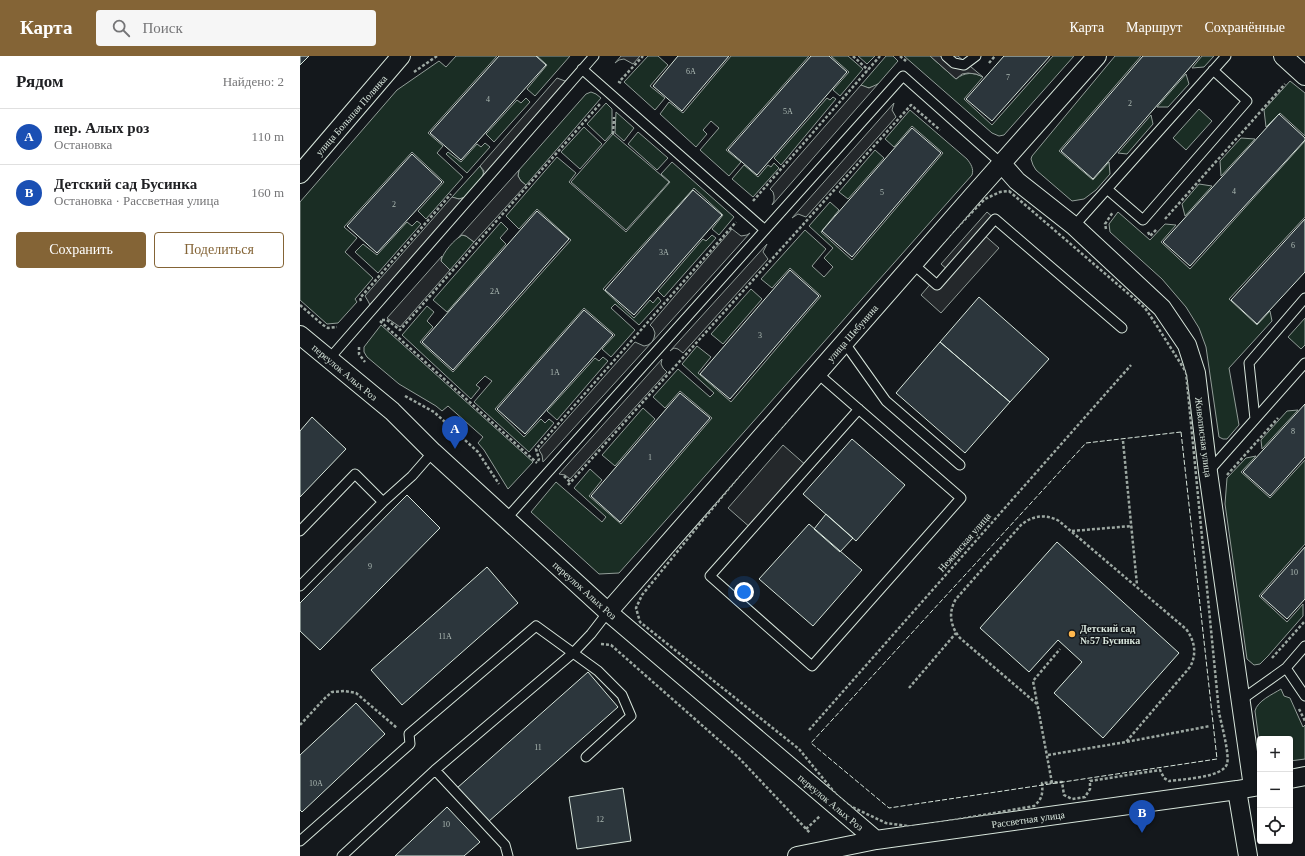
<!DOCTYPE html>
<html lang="ru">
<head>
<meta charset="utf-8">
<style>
	:root { --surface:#fff; --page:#f6f6f6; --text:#202124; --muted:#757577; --line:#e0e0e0; --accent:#846436 }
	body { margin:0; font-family:"Times New Roman",serif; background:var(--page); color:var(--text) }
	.controls { position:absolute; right:12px; bottom:12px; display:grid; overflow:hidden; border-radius:4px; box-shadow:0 1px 3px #0004 }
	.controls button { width:36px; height:36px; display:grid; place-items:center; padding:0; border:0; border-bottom:1px solid var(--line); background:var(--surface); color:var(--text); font:20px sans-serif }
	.you { position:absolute; left:444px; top:536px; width:14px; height:14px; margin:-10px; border:3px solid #fff; border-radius:50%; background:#1a73e8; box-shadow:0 0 0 6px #1a73e833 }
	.badge { display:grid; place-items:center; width:26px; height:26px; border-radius:50%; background:var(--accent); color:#fff; font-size:13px; font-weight:700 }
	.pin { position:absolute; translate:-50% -33px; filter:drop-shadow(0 1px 2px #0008) }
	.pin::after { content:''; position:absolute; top:21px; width:14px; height:12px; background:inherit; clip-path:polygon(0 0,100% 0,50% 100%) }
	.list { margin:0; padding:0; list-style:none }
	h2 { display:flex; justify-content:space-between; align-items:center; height:52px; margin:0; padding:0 16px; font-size:17px }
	h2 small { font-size:13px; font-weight:400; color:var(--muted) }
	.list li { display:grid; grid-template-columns:26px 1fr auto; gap:12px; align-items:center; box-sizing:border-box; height:56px; padding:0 16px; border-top:1px solid var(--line) }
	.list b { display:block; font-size:15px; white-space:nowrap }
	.list p { margin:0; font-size:13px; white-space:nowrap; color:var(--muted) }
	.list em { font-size:13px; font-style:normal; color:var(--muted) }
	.actions { display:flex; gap:8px; padding:12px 16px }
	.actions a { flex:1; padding:9px 0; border:1px solid var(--accent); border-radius:4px; text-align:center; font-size:14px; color:var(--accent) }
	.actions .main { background:var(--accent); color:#fff }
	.icon { flex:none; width:22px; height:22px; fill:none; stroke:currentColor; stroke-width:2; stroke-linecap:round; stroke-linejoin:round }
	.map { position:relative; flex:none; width:1005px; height:800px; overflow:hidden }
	header { display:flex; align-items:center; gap:24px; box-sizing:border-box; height:56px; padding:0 20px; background:var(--accent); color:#fff }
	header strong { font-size:19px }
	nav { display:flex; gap:22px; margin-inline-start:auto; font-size:14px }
	.search { width:280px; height:36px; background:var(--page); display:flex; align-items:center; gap:10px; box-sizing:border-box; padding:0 14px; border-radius:4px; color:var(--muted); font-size:15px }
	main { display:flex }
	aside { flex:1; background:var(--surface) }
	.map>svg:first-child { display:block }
	.green { fill:#1a2d24; stroke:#939e99 }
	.parking { fill:#24282b; stroke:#939e99 }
	.building { fill:#2c363c; stroke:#d8e6dc }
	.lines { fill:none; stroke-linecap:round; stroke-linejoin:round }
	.lane-casing { stroke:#d8e6dc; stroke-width:11 }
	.street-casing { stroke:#d8e6dc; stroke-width:20 }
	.path { stroke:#9da8a2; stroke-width:2.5; stroke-dasharray:3 2; stroke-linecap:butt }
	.lane { stroke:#14181c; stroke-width:9 }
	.street { stroke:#14181c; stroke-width:18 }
	.fence { stroke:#d8e6dc; stroke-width:1; stroke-dasharray:5 2; stroke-linecap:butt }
	.poi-dot { fill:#ffb74d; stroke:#14181c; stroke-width:1.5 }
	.labels { text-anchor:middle; stroke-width:3; stroke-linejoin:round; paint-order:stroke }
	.number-label { font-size:8px; fill:#adbab4 }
	.street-label { font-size:10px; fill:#d8e6dc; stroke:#14181c }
	.poi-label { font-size:10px; font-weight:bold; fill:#d8e6dc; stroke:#14181c; text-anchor:start }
</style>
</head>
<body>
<header>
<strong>Карта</strong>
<div class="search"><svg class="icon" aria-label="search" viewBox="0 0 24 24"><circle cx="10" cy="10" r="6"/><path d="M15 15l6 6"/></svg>Поиск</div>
<nav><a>Карта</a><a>Маршрут</a><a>Сохранённые</a></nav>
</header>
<main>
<aside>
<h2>Рядом<small>Найдено: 2</small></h2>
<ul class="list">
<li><span class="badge" style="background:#1a4fb4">A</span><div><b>пер. Алых роз</b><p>Остановка</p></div><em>110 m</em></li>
<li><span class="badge" style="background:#1a4fb4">B</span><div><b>Детский сад Бусинка</b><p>Остановка · Рассветная улица</p></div><em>160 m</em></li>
</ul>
<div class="actions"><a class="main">Сохранить</a><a>Поделиться</a></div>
</aside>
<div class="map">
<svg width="1005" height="800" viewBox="0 0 1005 800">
	<rect width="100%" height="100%" fill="#14181c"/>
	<!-- green -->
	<path class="green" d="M156,0H197L128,77L143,90L137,97L163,121L126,163L118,155L144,126L112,96L44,171L57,182L45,196L73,222L55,243L57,246L38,267L27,268L0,244V146L97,34L139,5L146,11Z
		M237,0H270L235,40L227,33L247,9Z
		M348,0H358L368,9L350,30L365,42L355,54L324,26Z
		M431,0H509L426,94L441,106L429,120L400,94L419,72L411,65L403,74L407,78L396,91L360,58L369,46L383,57Z
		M531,0H548L563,13L540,40L533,34L549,16Z
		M558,0H575L567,8Z
		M586,0H593L598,5L578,28C572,32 567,33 561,29Z
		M604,0H630L656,23C665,16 673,16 683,21L664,43L692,69L753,0H774L704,79L699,80L692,77Z
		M815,0H841L759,95L793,124L809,106L810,118L796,134L784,143L772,145L736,114L733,109L731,103L732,100Z
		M902,0H914L904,11L892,12Z
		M886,18L889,28L868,51H857Z
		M990,25L1005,37V80L980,57L966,71L964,54Z
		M291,36L296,38L301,42L226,129L221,125L218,120L219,114L286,38Z
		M533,41L536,43L481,109L474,102L527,42L530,44Z
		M226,42L230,46L194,86L186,78L217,44L221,47Z
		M306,47L312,53V77L305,85L287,68Z
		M899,53L912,65L886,94L873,82Z
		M610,54L667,103C671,108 674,113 672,119L319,517L299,518L231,456L256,426L302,466L306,461L274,432L290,413L302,424L289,440L321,468L412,362L380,335L365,352L353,341L378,313L410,341L414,337L382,308L397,290L411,301L398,317L431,346L521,240L490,212L472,232L461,223L505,174L526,193L512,210L524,221L533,211L524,202L533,192L509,170L530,146L539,154L521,176L552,204L643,97L612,70L594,91L585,83Z
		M316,56L334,72L324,85L315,77Z
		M851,59L853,68L827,98L818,97Z
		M284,71L302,88L280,113L261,96Z
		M338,76L368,102L357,114L328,88Z
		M313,78L369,126L326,174L271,126Z
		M941,82L955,83L921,120L920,105Z
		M1005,85V161L929,243L957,269L970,255L972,265L929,312L939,369L927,383H923L919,381L906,291L899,272L886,251L862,223L810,176L809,168L818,156L850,184L865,168L876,169L861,186L890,213Z
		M185,87L190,91L167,117L146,98L148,96L161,106L177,88L181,91Z
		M575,94L584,102L548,143L539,136Z
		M257,101L276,117L269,126L326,176L370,126L361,118L372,106L434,161L419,179L412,173L423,159L394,132L303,233L334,262L350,244L353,247L358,241L361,245L339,269L315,248L311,252L335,274L311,301L302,293L315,279L284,252L195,353L224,381L241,363L245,367L249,363L254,367L229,396L174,346L192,325L185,320L176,329L180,332L171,343L102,279L127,250L134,256L127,265L133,271L120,286L153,316L271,184L237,153L219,173L206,160Z
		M474,107L479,112L453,141L432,123L444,109L458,121L468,109L471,111Z
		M180,110C183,115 185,117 182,122C175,131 166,148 152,141Z
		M899,128L912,130L885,160L882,148Z
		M117,165L121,168L78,217L55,196L63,188L77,199L107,166L112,170Z
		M201,166L208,173L200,182L206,188L147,256L133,244Z
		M162,179L166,180L174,186L150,214L141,205C143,196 154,184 162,179Z
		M412,179L416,182L364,241L358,235L403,183L406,185Z
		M451,233L462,243L423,288L411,278Z
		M1005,262V289L1001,293L988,281Z
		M81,269L233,406L208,433L184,394L178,387L183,381L148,350L142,355L136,350L99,328L67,301L64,296V291Z
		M303,301L308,305L257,364L247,355L295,302L299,305Z
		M343,352L355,363L315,410L302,399Z
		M998,354L962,393L961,384L987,355Z
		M956,400L941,416L970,442L1005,404V488L959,540L987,566L1003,548V560L968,600L960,608L954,609L947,603L925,448L927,422L946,402Z
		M981,633L984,640L990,642L1003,671L1005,669V703L990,705V683H960V692L955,655C957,645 973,638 981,633Z"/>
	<!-- parking -->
	<path class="parking" d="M321,0H340L333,8L324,3L319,4L315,7Z
		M630,0H658L683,21L676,18L668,17L662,18L656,23Z
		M257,22L265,25L268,24L182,122L184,115L180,110Z
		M578,28L472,149L474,145V140L473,136L470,133L561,29L569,32Z
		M594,47L592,54L596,61L506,161L498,158L492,162Z
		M219,114L218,120L221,125L226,129L174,186L166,180L162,179L158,182Z
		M152,141L159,143L166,141L70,249L68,245L65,240Z
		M687,156L695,163L683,178L699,192L641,257L621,239L633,225L649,215L641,208Z
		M432,173L441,180L447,179L450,177L352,286L243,406L242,399L239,394L335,286L344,290L348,289L352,286L354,282L355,277L353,272L350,269Z
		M467,188L463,196L468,203L383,297L378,293L374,292L370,295Z
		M142,200L141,205L150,214L100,271L87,262Z
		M362,303L361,308L363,312L367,316L270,423L265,419L259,418Z
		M483,389L508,411L452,473L428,452Z"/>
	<!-- building -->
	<path class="building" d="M0,0H9L0,9Z
		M199,0H236L246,9L161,104L130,77Z
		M378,0H429L382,55L353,30Z
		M511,0H529L547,16L457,119L428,94Z
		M704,0H750L692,65L666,43Z
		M843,0H900L793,123L761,95Z
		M979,58L1005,82V84L890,210L863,186Z
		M612,72L641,97L552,201L522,175Z
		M112,98L142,126L77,197L47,170Z
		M393,134L422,159L334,259L305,234Z
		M237,155L269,183L153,314L122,286Z
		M1005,163V216L957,268L931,244Z
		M490,214L519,240L430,343L400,318Z
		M679,241L749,303L710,346L640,286Z
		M284,254L313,279L225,378L197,353Z
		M640,286L710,346L665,397L596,337Z
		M380,337L410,362L320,466L291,440Z
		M1005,348V401L970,440L943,416Z
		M12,361L46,393L0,441V375Z
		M552,383L605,429L556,485L503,438Z
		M107,439L140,472L20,594L0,575V547Z
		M526,458L553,482L540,496L514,473Z
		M509,468L562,514L513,570L459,523Z
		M757,486L879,597L803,682L754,637L782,606L758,584L729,616L680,572Z
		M1005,491V543L987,563L961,540Z
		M187,511L218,547L102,649L71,614Z
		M288,616L318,651L188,766L157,732Z
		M56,647L85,678L2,756L0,754V699Z
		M323,732L331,785L277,793L269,741Z
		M147,751L180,786L164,800H95Z"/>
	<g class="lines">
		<!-- lane casing -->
		<g class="lane-casing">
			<path id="lane" d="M646,0L654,7L664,9L676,0
				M282,13L465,174
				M807,133L843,164L947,45L913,14
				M774,170L926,0
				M613,208L637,229L695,163L822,272
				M544,286L586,345L660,409
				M29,303L294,0
				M517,317L661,442L512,610L410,520L559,353
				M955,363L949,307L1005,242
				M909,415L1005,307
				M206,463L603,20L702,108
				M0,475L55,418L83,446
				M0,530L83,446L112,420L133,396
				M986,612L1005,640
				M941,644L986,612L1005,590
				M135,714L205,789L208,800
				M0,785L110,688L109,678L236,570L298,615L322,639L331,660L286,701
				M42,800L135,714L273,597L291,578L308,556"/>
		</g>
		<!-- street casing -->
		<g class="street-casing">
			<path id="street" d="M983,0L1005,20
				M702,108L717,125L774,170L862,252L887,289L896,317L908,416L953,731
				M0,118L101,0
				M0,279L92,355L133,396L308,556L576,784
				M308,556L677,135L797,0
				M990,723L1005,720
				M937,734L948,800
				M497,800L576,784L937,734L960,730"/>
		</g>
		<!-- path -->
		<path class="path" d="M553,0L568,14
			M600,0L606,5
			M689,7L695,0
			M114,16L137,0
			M321,27L319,26L343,0
			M313,78L314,61
			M709,135L845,252L857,270L886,316L919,656C921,667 930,699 927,708C922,722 882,723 869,725L864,722L860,714L790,725V733L785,741L772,743L764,739L762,726L742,727C743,738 742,743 734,750L615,771L586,767L550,750L539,742L499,693L340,566L336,552L342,539L465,388L480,373L548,291L616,216L627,202L685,143L700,136Z
			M453,145L580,0
			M865,163L985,28
			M806,173L805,168L813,156
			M848,176L850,180L857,173
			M61,245L60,242L151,138
			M0,249L23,269L28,272L37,271
			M82,264H87L100,274L300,48
			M80,265L237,407
			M59,291V298L65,306
			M105,340L134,356L178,396L199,428
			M823,385L837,529
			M238,405L239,403L236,393L436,166
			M927,419L978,362
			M264,420L271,427
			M268,429L611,49L640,74
			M772,475L832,470
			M301,588L311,589L438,701L510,777
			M972,602L1005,565
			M609,632L656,577
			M737,648L660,582C650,570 648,556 656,543L721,469C733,459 746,458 759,465L886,573C895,585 897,598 890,611L826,686
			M999,653L1005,665
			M0,669L25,642L32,636L45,635L56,637L97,672
			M509,674L831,309
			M748,699L826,686L910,670
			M752,727L733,625L760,593
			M506,773L520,760"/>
		<!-- lane -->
		<use href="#lane" class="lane"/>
		<!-- street -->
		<use href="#street" class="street"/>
		<!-- fence -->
		<path class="fence" d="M881,376L917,703L589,752L511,687L786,387Z"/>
	</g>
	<!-- markers -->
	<circle class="poi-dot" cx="772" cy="578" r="4"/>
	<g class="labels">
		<!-- number labels -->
		<g class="number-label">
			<text x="391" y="18">6А</text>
			<text x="708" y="24">7</text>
			<text x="188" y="46">4</text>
			<text x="830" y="50">2</text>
			<text x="488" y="58">5А</text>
			<text x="934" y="138">4</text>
			<text x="582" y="139">5</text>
			<text x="94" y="151">2</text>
			<text x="993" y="192">6</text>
			<text x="364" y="199">3А</text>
			<text x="195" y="238">2А</text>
			<text x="460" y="282">3</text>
			<text x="255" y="319">1А</text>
			<text x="993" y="378">8</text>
			<text x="350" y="404">1</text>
			<text x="70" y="513">9</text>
			<text x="994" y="519">10</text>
			<text x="145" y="583">11А</text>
			<text x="238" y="694">11</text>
			<text x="16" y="730">10А</text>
			<text x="300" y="766">12</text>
			<text x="146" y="771">10</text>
		</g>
		<!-- street labels -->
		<g class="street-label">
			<text transform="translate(51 59) rotate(-49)" y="4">улица Большая Полянка</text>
			<text transform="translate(552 277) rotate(-49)" y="4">улица Шебунина</text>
			<text transform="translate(45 316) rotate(40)" y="4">переулок Алых Роз</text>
			<text transform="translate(904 381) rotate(83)" y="4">Живописная улица</text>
			<text transform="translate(664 486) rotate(-49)" y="4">Нежинская улица</text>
			<text transform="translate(285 534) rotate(42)" y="4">переулок Алых Роз</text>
			<text transform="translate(531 746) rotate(40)" y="4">переулок Алых Роз</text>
			<text transform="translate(728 763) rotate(-8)" y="4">Рассветная улица</text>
		</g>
		<!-- poi labels -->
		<g class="poi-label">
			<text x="780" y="576">Детский сад<tspan x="780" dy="12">№57 Бусинка</tspan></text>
		</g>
	</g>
</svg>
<div class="controls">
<button>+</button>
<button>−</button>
<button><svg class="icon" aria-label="locate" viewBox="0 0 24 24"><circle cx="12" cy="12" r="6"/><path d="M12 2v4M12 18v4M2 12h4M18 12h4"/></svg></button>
</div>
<div class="you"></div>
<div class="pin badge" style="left:155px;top:393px;background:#1a4fb4">A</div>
<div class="pin badge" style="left:842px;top:777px;background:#1a4fb4">B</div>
</div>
</main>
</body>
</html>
